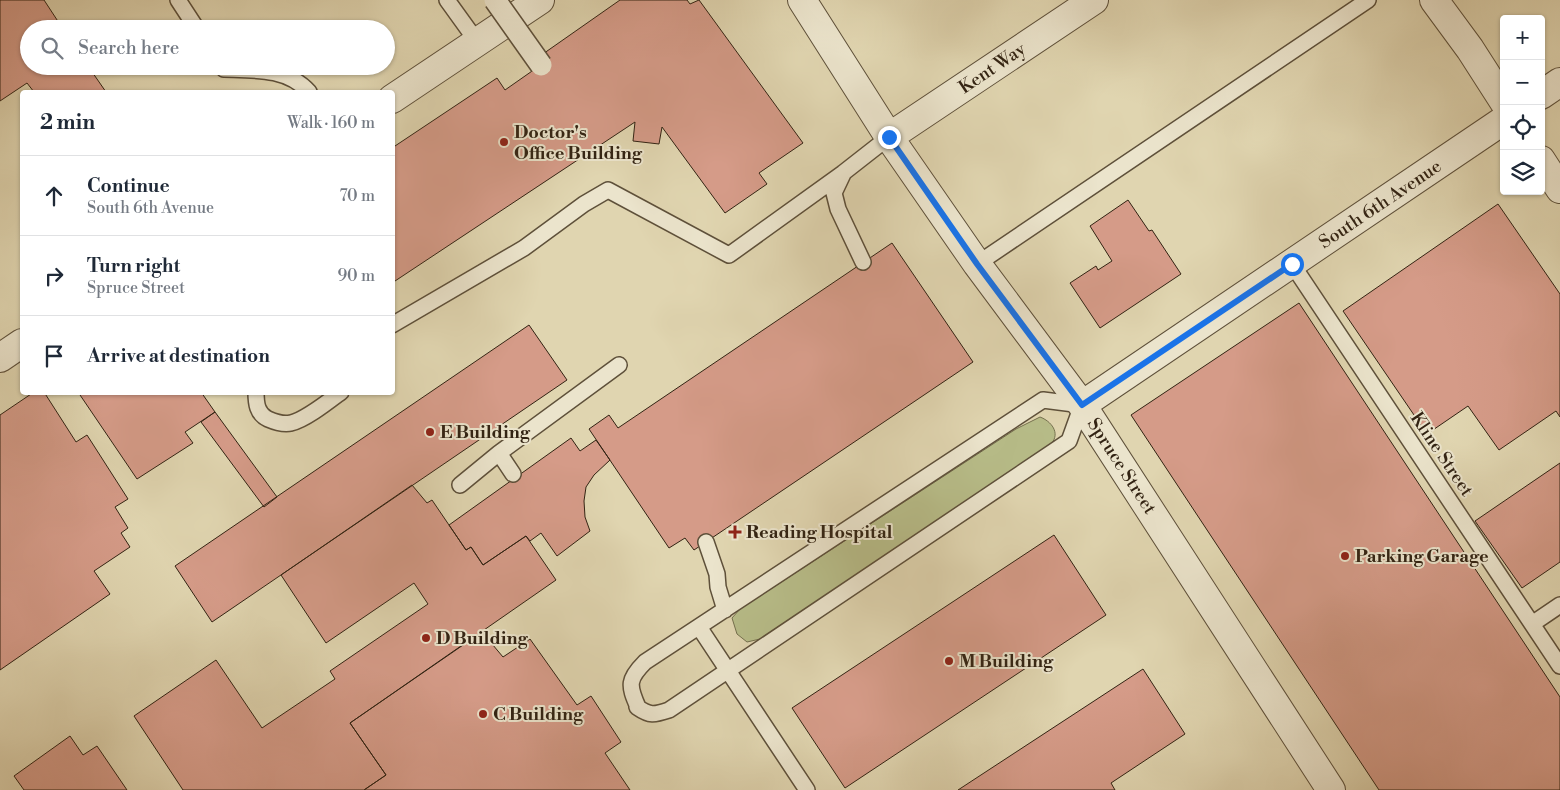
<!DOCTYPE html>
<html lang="en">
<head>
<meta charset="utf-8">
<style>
	:root { --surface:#fff; --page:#f6f6f7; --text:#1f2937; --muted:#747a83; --line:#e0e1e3 }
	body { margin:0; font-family:"Libre Bodoni",serif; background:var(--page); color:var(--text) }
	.controls { position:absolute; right:15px; top:15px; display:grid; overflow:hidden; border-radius:5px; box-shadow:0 1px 4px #0004 }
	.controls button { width:45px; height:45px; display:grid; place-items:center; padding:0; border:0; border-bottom:1px solid var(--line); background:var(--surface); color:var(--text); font:25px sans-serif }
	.stop { position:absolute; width:15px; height:15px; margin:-11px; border:4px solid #1a73e8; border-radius:50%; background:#fff }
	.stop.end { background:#1a73e8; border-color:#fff; box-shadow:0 1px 5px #0008 }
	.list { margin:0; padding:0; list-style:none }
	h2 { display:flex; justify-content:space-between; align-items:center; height:65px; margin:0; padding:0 20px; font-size:21px }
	h2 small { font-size:16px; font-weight:400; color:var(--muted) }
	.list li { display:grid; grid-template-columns:32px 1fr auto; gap:15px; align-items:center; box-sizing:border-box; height:80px; padding:0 20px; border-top:1px solid var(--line) }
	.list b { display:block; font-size:19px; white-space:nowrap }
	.list p { margin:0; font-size:16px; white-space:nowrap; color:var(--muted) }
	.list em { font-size:16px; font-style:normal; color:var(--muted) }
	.icon { flex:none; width:28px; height:28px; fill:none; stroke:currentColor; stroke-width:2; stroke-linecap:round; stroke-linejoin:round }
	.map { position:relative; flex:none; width:1560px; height:790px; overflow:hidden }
	.search { position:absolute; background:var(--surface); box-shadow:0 1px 4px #0004; left:20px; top:20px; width:375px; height:55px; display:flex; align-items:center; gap:12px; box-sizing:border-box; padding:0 18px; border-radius:28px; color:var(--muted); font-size:19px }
	.panel { position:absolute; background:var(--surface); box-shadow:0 1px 4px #0004; left:20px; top:90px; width:375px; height:305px; border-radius:5px }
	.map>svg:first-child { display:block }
	.green { fill:#b7bc88; stroke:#74704e }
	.building { fill:#d59b88; stroke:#322313 }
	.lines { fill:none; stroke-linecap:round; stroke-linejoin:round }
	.service-casing { stroke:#5e503a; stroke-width:18 }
	.minor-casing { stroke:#5e503a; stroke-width:30 }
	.service { stroke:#ebe4cc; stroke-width:15 }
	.minor { stroke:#ebe4cc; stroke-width:28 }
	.pedestrian-bridge-casing { stroke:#5e503a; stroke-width:24; stroke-linecap:butt }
	.pedestrian-bridge { stroke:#ebe4cc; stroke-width:21 }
	.route { stroke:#1a73e8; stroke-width:6 }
	.poi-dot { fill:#8f2418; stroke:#ebe4cc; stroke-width:2 }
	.labels { text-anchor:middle; stroke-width:4; stroke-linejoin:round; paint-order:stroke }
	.street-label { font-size:18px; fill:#322313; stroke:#ebe4cc }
	.poi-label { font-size:18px; font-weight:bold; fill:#322313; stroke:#ebe4cc; text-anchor:start }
</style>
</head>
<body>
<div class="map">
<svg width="1560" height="790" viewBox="0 0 1560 790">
	<rect width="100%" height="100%" fill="#e0d5b0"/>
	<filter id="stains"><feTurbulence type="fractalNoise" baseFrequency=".004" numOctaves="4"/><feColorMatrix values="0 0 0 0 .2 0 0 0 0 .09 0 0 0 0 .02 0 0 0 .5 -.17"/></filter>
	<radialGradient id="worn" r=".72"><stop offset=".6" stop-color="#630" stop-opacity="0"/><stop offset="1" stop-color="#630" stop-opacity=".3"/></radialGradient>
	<!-- green -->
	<path class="green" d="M1040,417C1051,421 1061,433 1051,444C1048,448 1042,451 1038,454L760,639L747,642L737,634L732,618L740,609L1016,429Z"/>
	<!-- building -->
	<path class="building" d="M0,0H44L63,29H29V66H88L106,92H34L27,83L0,101Z
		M620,0H687L690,4L699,0L803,143L759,173L767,184L725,213L662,127L659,144L633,141L635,122L392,283V148L497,78L505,90L545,62L540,56Z
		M1128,200L1149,231L1152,230L1181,274L1100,328L1070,283L1096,266L1098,270L1112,261L1090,226Z
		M1498,204L1560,294V417L1556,411L1499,450L1468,406L1427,434L1343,311Z
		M892,243L973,362L694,550L685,538L669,548L589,429L609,415L618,428Z
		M1299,303L1560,697V790H1379L1131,415Z
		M529,325L567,380L212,622L175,566Z
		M34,392H44L76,442L87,435L128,499L115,507L128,528L121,533L130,547L94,571L110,594L0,670V415Z
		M78,392H201L215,412L185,432L193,443L137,479Z
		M215,412L277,497L264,507L201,422Z
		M571,438L580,451L596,440L610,460L594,475L586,487L584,501L585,517L590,531L557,556L541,533L530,541L526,536L483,565L471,547L466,550L449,525Z
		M1560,463V562L1522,588L1475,521Z
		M412,485L427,503L432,500L466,550L471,547L483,565L526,536L556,580L350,723L386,775L364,790H183L134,716L216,660L262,728L335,679L330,671L428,604L414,583L326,643L281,575Z
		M1054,535L1106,615L845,788L792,708Z
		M482,632L503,657L530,639L577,705L591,696L621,742L605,753L630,790H364L386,775L350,723Z
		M1143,669L1185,734L1111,783L1115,790H958Z
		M70,736L83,755L97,746L127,790H24L14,776Z"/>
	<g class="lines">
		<!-- service casing -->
		<g class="service-casing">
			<path id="service" d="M178,0L197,29
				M447,0L478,43
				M222,66L224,69C254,70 288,68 309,92
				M843,174L834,193L838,209L863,262
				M977,264L1368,0
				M1292,264L1560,666
				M392,325L524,248L584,204L608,190L729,255L843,173L889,137
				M256,392C256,403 257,414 268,419C275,422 283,425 291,423C305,420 329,401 341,392
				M1043,400L1082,405L1069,441L669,710C654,715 650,716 637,707H638C628,685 628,679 645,662Z
				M499,453L513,474
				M460,485L499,453L619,365
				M706,542L717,574L718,587L725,610
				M1532,624L1560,605
				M699,627L807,790"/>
		</g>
		<!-- minor casing -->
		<g class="minor-casing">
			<path id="minor" d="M802,0L889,137L977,264L1082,405L1331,790
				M1434,0L1470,49L1504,102
				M1541,95L1560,82
				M392,99L540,0
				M889,137L1094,0
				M1541,160L1560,189
				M0,358L22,343
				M1082,405L1504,120"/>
		</g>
		<!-- service -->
		<use href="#service" class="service"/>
		<!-- minor -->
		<use href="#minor" class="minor"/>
		<!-- pedestrian-bridge casing -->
		<g class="pedestrian-bridge-casing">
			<path id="pedestrian-bridge" d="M495,0L541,65"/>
		</g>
		<!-- pedestrian-bridge -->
		<use href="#pedestrian-bridge" class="pedestrian-bridge"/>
	</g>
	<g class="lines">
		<!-- route -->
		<path class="route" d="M889,137L977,264L1082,405L1292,264"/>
	</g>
	<!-- markers -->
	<g class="poi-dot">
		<circle cx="504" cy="142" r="5"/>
		<circle cx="430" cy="432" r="5"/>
		<path d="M732.5 524.5h5v5h5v5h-5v5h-5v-5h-5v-5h5z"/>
		<circle cx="1345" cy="556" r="5"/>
		<circle cx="426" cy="638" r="5"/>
		<circle cx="949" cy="661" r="5"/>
		<circle cx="483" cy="714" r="5"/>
	</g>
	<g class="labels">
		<!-- street labels -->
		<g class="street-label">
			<text transform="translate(992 68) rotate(-34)" y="6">Kent Way</text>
			<text transform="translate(1380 204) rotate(-34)" y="6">South 6th Avenue</text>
			<text transform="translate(1442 454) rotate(56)" y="6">Kline Street</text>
			<text transform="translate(1122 466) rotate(57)" y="6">Spruce Street</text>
		</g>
		<!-- poi labels -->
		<g class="poi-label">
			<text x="514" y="138">Doctor's<tspan x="514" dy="21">Office Building</tspan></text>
			<text x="440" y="438">E Building</text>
			<text x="746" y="538">Reading Hospital</text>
			<text x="1355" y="562">Parking Garage</text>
			<text x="436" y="644">D Building</text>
			<text x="959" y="667">M Building</text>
			<text x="493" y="720">C Building</text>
		</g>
	</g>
	<rect width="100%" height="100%" filter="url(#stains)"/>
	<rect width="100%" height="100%" fill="url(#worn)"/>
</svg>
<div class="controls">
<button>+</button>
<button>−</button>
<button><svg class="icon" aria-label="locate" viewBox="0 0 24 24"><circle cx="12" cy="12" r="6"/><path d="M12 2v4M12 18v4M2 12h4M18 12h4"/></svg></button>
<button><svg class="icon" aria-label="layers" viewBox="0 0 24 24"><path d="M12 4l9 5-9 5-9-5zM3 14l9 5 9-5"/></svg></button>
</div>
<div class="stop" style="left:1292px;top:264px"></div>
<div class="stop end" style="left:889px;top:137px"></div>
<div class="search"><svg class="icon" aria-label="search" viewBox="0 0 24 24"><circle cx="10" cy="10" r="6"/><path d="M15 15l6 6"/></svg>Search here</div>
<section class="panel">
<h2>2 min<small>Walk · 160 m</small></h2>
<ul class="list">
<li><svg class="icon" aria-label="ahead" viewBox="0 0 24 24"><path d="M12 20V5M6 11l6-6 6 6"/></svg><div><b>Continue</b><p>South 6th Avenue</p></div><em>70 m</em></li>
<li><svg class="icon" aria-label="right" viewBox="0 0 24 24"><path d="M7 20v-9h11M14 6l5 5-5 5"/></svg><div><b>Turn right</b><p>Spruce Street</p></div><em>90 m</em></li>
<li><svg class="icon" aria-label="arrive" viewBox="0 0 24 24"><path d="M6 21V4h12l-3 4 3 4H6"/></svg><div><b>Arrive at destination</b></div></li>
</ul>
</section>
</div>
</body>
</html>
